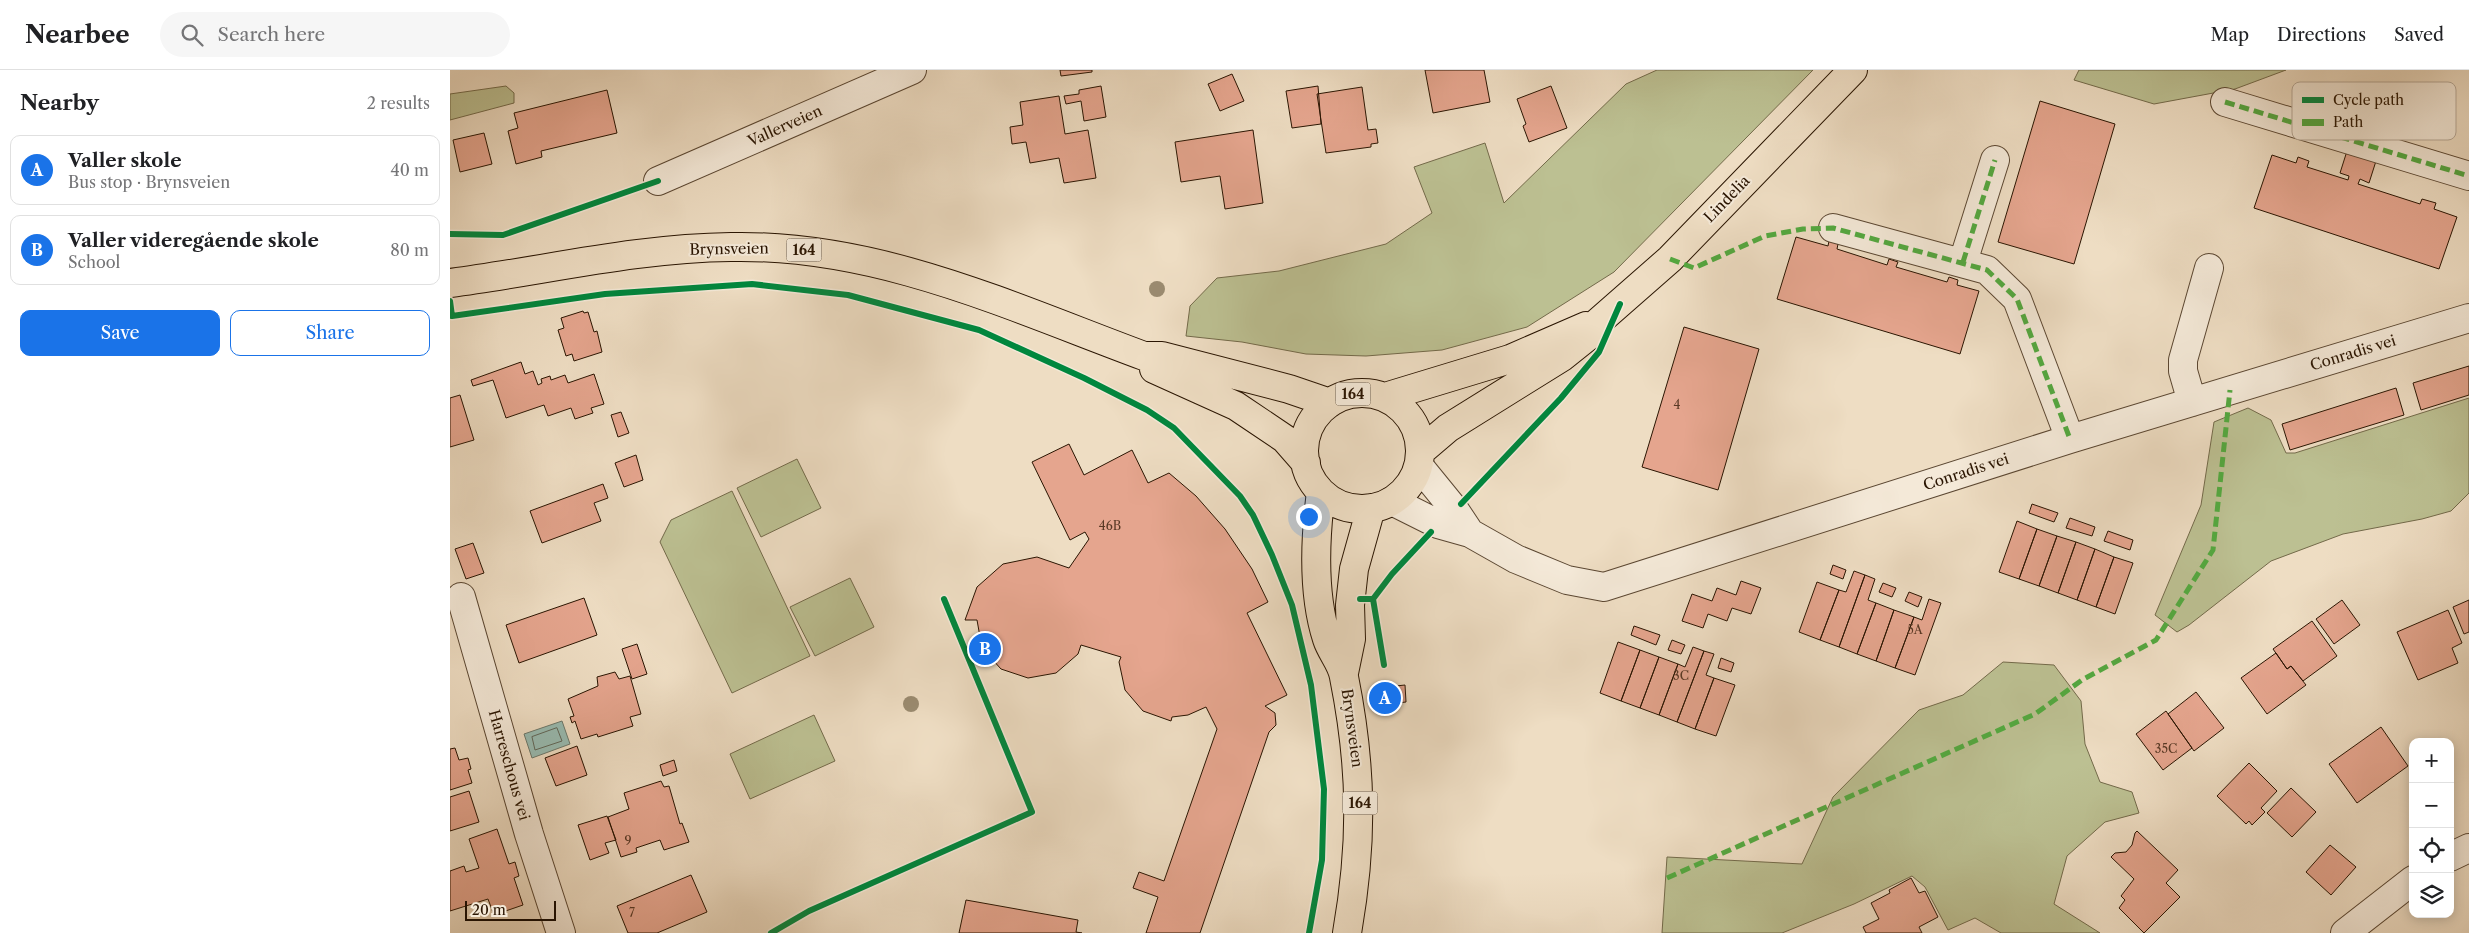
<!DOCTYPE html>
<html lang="en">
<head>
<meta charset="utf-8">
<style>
	:root { --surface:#fff; --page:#f6f6f6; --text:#202124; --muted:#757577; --line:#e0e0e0; --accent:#1a73e8 }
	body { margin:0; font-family:"Libre Caslon Text",serif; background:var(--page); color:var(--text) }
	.controls { position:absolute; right:15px; bottom:15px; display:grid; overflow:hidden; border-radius:10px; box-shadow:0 2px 12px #0003 }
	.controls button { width:45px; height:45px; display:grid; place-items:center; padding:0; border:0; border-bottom:1px solid var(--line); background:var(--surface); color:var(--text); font:25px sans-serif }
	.scale { position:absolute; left:15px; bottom:12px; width:91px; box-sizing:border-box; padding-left:5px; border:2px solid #2a1502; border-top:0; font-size:14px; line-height:18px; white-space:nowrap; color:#2a1502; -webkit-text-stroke:4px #f4e9d8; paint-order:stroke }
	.you { position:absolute; left:858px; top:446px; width:18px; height:18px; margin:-12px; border:4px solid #fff; border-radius:50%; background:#1a73e8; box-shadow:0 0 0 8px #1a73e833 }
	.badge { display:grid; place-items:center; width:32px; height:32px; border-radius:50%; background:var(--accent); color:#fff; font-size:16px; font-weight:700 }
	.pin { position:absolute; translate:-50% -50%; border:2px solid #fff; box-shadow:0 1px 5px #0006 }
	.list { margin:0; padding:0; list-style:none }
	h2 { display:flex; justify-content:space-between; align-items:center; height:65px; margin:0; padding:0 20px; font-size:21px }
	h2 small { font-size:16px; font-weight:400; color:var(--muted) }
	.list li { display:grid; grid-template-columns:32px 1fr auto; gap:15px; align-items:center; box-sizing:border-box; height:70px; margin:0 10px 10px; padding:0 10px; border:1px solid var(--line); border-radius:10px }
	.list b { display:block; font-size:19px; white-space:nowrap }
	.list p { margin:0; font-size:16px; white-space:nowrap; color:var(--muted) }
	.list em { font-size:16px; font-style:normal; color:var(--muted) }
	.actions { display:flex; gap:10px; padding:15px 20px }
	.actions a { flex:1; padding:11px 0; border:1px solid var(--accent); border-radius:10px; text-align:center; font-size:18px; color:var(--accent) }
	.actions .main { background:var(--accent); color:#fff }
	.icon { flex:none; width:28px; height:28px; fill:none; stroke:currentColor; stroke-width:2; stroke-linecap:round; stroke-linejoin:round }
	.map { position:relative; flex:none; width:2019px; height:863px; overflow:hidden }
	header { display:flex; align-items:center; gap:30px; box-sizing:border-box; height:70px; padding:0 25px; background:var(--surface); border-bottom:1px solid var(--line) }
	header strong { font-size:24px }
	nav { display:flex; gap:28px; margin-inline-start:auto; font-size:18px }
	.search { width:350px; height:45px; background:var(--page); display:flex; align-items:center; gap:12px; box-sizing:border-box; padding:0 18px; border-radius:28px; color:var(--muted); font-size:19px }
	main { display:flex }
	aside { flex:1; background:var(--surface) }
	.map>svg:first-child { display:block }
	.green { fill:#bcc092; stroke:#736a4a }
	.water { fill:#99bcb2; stroke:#6d796c }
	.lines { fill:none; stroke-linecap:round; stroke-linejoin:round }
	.shore { stroke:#62685a; stroke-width:1 }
	.building { fill:#e5a58e; stroke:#2a1502 }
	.minor-casing { stroke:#5b4732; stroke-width:30 }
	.major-casing { stroke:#2a1502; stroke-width:30 }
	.minor { stroke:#f4e9d8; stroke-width:28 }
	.major { stroke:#eeddc3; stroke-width:28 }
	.quiet { stroke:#53a940; stroke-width:5; stroke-dasharray:10 5; stroke-linecap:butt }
	.cycleway-casing { stroke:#f4e9d8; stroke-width:9 }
	.cycleway { stroke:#00873e; stroke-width:6 }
	.tree { fill:#9a8b70 }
	.labels { text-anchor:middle; stroke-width:4; stroke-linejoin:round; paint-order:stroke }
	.number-label { font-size:12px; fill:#593925 }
	.shield { fill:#f4e9d8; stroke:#675542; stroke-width:1 }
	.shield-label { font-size:14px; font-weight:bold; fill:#2a1502 }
	.street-label { font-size:15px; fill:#2a1502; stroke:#f4e9d8 }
	.key { fill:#f4e9d8; stroke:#b7a998; stroke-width:1 }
	.key-label { font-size:14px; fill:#2a1502 }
</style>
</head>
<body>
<header>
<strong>Nearbee</strong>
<div class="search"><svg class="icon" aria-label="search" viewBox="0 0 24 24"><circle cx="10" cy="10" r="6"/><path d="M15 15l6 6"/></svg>Search here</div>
<nav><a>Map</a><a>Directions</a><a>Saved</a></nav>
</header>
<main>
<aside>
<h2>Nearby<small>2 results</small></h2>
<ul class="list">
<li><span class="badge">A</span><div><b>Valler skole</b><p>Bus stop · Brynsveien</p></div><em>40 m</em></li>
<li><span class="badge">B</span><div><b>Valler videregående skole</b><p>School</p></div><em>80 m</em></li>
</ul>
<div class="actions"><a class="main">Save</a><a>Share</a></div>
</aside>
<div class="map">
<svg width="2019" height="863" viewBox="0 0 2019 863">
	<rect width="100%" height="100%" fill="#eeddc3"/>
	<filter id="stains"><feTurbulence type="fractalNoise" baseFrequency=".004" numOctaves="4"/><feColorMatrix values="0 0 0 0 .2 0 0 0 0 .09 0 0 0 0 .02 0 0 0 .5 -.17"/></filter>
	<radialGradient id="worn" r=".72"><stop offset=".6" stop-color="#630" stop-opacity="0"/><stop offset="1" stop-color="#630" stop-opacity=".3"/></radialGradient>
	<!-- green -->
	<path class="green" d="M1207,0H1363L1164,202L1077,257L992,280L916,286L856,284L792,272L736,266L740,236L767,208L829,201L936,174L982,143L964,97L1035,73L1054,133L1176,14Z
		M1629,0H1836L1785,19L1704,34L1624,10Z
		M56,16L64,23V33L0,50V24Z
		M2019,328V423L2001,441L1972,449L1893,464L1821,491L1739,555L1727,562L1705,545L1751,435L1764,352L1798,338L1821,350L1836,383H1845Z
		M347,389L371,438L311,467L287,418Z
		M282,421L360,586L282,623L210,472L221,450Z
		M400,508L424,557L365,586L340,537Z
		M1553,592L1604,595L1631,631L1635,674L1650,712L1682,722L1689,743L1655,752L1617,786L1604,834L1650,863H1551L1525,848L1498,860L1475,817L1462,806L1404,834L1332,863H1212L1217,787L1352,794L1383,727L1469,640L1513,625Z
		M364,645L385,691L300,729L280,684Z"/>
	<!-- water -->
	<path class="water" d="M112,651L120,674L82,688L74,664Z"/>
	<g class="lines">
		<!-- shore -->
		<path class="shore" d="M107,658L112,671L85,680L82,667Z"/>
	</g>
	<!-- building -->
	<path class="building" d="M610,0H642V2L611,6Z
		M975,0H1034L1040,32L983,43Z
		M782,4L794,31L770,41L758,14Z
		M651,16L656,47L634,51L631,31L616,34L614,26L629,24V20Z
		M868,16L871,54L842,58L836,21Z
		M1101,16L1117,58L1079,72L1073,56L1076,54L1067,29Z
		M912,17L918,60L926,59L928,73L921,74V77L876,83L867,24Z
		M157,20L167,63L91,81L92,87L66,94L58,61L68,58L64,43Z
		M609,26L615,64L638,60L646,108L614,113L609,88L580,93L576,72L562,74L560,57L573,55L570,32Z
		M1590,31L1665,54L1624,194L1548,172Z
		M803,60L813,133L775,139L770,106L731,112L725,72Z
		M34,63L42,94L10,102L3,70Z
		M1897,81L1926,91L1919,113L1910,109L1908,114L1970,134L1972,129L1986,133L1984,139L2007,147L1989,199L1804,138L1822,85L1846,93L1848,87L1859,91L1857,97L1898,110L1899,106L1890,103Z
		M1346,167L1378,176L1379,171L1388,174L1387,179L1437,195L1439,189L1448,192L1446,197L1497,212L1499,207L1508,210L1507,215L1529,221L1510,284L1327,229Z
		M133,241L134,243L138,242L144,262L147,261L152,282L124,291L122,284L116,286L108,260L114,258L111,248Z
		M1234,257L1309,279L1268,420L1192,397Z
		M71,292L75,304L83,301L88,315L92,313L91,309L100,306L101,310L115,305L118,313L144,304L154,334L141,338L143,343L125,349L121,338L98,346L94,335L56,348L43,310L23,316L21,310Z
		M2019,296V325L1971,340L1963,313Z
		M1946,318L1954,345L1840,380L1832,354Z
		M10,325L24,370L0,377V328Z
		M171,342L179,363L168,367L161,345Z
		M619,374L634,405L682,380L698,413L719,403L746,426L775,459L802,499L818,532L797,543L837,625L815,636L825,643L826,655L819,662L750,863H696L708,827L683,818L689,802L714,811L767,659L756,637L738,645L722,647L721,651L693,641L675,620L669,592L671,587L631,575L628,584L606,603L578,608L551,599L532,578L527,550H515L527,517L553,494L587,487L619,498L639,469L635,462L620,470L582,392Z
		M186,385L193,410L174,417L165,393Z
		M153,414L158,428L144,433L151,451L92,473L80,441Z
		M1582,434L1608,443L1604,452L1579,443Z
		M1620,448L1645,457L1642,466L1616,458Z
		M1567,451L1587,459L1569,509L1549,502Z
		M1587,459L1607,466L1589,516L1569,509Z
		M1658,461L1683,470L1680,480L1654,471Z
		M1607,466L1626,472L1608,523L1589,516Z
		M1626,472L1645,479L1627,530L1608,523Z
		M23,473L34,503L16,509L5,479Z
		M1645,479L1664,487L1646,537L1627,530Z
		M1664,487L1683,493L1665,544L1646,537Z
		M1383,495L1396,500L1393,509L1380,504Z
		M1404,501L1415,505L1389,577L1370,570L1389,520L1396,522Z
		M1415,505L1425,509L1418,530L1426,533L1407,584L1389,577Z
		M1291,511L1311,518L1301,544L1282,538L1277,551L1258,544L1253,558L1232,551L1242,524L1262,531L1267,518L1286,525Z
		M1367,512L1389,520L1370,570L1349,562Z
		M1433,513L1446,518L1442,527L1429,522Z
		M1459,522L1472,527L1468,537L1455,531Z
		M134,528L147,565L69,593L56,555Z
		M1479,529L1491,533L1465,605L1445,598L1464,547L1472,550Z
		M1892,530L1910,555L1884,574L1866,549Z
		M2019,530V562L2014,564L2003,537Z
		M1426,533L1444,540L1426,591L1407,584Z
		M1444,540L1464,547L1445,598L1426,591Z
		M1998,540L2012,573L2002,578L2008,593L1968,610L1947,562Z
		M1862,551L1887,586L1853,611L1841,596L1837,599L1823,579Z
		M1184,556L1210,565L1206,575L1181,565Z
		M1222,570L1235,575L1231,584L1218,580Z
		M1168,572L1190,580L1171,631L1150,623Z
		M187,574L197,604L182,609L172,579Z
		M1243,577L1254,581L1227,652L1209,645L1228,594L1235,597Z
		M1190,580L1209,587L1190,638L1171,631Z
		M1254,581L1264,584L1256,605L1264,608L1245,659L1227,652Z
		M1826,583L1837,599L1841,596L1856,615L1817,644L1791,608Z
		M1209,587L1228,594L1209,645L1190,638Z
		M1271,588L1284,593L1281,602L1268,598Z
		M165,602L169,609L180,606L191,644L180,647L183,656L148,667L147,664L131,669L125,651L122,653L120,647L124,646L118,629L148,616L147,607Z
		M1264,608L1285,615L1266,666L1245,659Z
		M955,615L956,632L947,633L946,616Z
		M1746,622L1774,658L1744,681L1718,644Z
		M1716,641L1742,678L1713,700L1686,664Z
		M1931,657L1958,696L1907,733L1879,694Z
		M127,676L137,705L106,716L95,688Z
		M5,678L9,690L18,688L21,699L18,700L22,713L0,720V679Z
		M224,690L227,701L213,706L210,695Z
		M1799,693L1827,721L1811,738L1815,742L1802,755L1799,751L1796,754L1767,726Z
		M211,711L214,717L219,716L230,754L232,753L239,772L214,780L210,770L186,778L187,782L171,787L158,747L179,739L174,723Z
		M1841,718L1866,742L1842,767L1817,743Z
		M19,721L29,752L0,761V727Z
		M157,746L166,770L155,773L159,783L140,790L128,755Z
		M47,759L59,794L65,792L69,806L64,808L73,835L44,845L38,829L0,841V801L14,796L16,802L29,798L19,769Z
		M1687,761L1728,800L1716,813L1730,827L1694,863L1669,838L1675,830L1671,826L1684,809L1661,787L1665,783L1676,782L1682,775L1685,763Z
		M1880,775L1906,797L1881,825L1856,802Z
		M241,805L257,842L207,863H178L167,836Z
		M1461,808L1469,823L1475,821L1488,847L1469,857L1472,863H1416L1413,857L1429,849L1421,833L1440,823L1439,820Z
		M516,830L628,850L626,862L632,863H509Z"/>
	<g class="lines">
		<!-- minor casing -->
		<g class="minor-casing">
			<path id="minor" d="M1775,32L2019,106
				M208,111L462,0
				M1383,158L1537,200L1567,229L1620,369
				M1513,192L1545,90
				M1742,332L1733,301V290L1759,198
				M969,396L1004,439L1020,463
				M942,431L988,454L1020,463L1066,489L1117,510L1154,517L1620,369L2019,248
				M11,527L79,764L111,863
				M2000,787L2019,778
				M1895,863L1963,810"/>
		</g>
		<!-- major casing -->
		<g class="major-casing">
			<path id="major" d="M0,213C93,201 186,178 281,177C428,174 559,236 694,286H712L839,319L880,333
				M704,299L786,336L835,369L856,393
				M854 381a58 58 0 1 1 116 0a58 58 0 1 1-116 0Z
				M935,327L1060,289L1136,256
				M971,381L998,358L1112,287L1137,267L1147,253L1220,189L1403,0
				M871,422C865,468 862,523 877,569C881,582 892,593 894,607C912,697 913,772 897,863
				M894,603L901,569L900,535L904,499L921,438"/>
		</g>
		<!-- minor -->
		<use href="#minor" class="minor"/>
		<!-- major -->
		<use href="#major" class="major"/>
		<!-- quiet -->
		<path class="quiet" d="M1775,32L2019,106
			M1220,189L1244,198L1315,166L1353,159L1383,158L1537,200L1567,229L1620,369
			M1513,192L1545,90
			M1217,808L1585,644L1632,610L1706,570L1763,480L1780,320"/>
		<!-- cycleway casing -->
		<g class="cycleway-casing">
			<path id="cycleway" d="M0,164L53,165L208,111
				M0,231L2,246L155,224L302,214L398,225L529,260L634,308L697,340L724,358L790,426L803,445L822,485L842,535L861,615L874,719L872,790L859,863
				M1011,434L1111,328L1149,282L1170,234
				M910,529H923L942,504L981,462
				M923,529L934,595
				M321,863L359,841L582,742L494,529"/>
		</g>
		<!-- cycleway -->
		<use href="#cycleway" class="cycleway"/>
	</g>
	<!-- trees -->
	<g class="tree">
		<circle cx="707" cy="219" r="8"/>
		<circle cx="461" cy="634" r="8"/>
	</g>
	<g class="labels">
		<!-- number labels -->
		<g class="number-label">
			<text x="1227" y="339">4</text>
			<text x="660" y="460">46B</text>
			<text x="1465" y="564">5A</text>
			<text x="1231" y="610">3C</text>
			<text x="1716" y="683">35C</text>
			<text x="178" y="775">9</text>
			<text x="182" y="847">7</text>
		</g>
		<!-- shield labels -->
		<g class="shield">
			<rect x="336.5" y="168.5" width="35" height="23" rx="4"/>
			<rect x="885.5" y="312.5" width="35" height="23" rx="4"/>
			<rect x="892.5" y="721.5" width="35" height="23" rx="4"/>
		</g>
		<g class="shield-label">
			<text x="354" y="185">164</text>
			<text x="903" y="329">164</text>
			<text x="910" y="738">164</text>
		</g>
		<!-- street labels -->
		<g class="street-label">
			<text transform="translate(335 56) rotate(-24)" y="5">Vallerveien</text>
			<text transform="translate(1277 129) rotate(-46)" y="5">Lindelia</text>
			<text transform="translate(279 179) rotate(-1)" y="5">Brynsveien</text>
			<text transform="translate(1903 283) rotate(-17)" y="5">Conradis vei</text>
			<text transform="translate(1516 402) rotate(-18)" y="5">Conradis vei</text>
			<text transform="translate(902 658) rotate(82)" y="5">Brynsveien</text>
			<text transform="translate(59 695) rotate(74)" y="5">Harreschous vei</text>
		</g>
	</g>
	<!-- legend -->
	<rect x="1842" y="12" width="164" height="58" rx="8" class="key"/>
	<rect x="1852" y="27" width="22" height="6" fill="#00873e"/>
	<rect x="1852" y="49" width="22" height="7" fill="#53a940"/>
	<g class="key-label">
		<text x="1883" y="35">Cycle path</text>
		<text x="1883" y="57">Path</text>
	</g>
	<rect width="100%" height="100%" filter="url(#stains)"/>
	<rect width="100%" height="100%" fill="url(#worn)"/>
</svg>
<div class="controls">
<button>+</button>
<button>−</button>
<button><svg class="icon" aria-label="locate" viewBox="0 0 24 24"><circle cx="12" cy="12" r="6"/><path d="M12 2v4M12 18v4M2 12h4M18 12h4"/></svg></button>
<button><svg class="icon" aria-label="layers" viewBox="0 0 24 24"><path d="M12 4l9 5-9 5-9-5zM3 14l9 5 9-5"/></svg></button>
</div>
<div class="scale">20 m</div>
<div class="you"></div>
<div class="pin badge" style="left:935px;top:628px">A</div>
<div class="pin badge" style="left:535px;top:579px">B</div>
</div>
</main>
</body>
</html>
